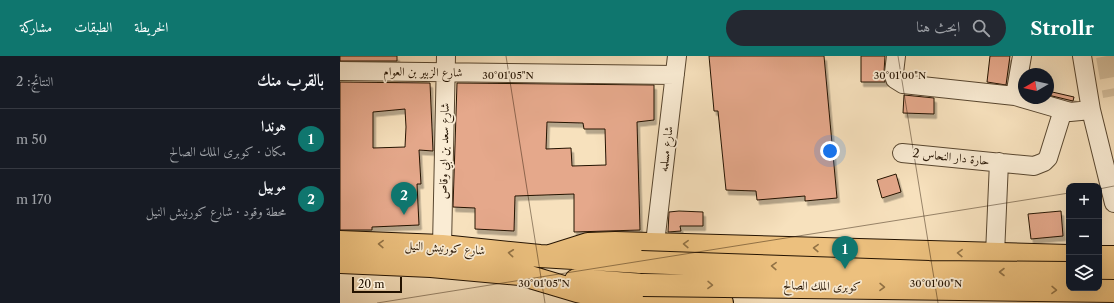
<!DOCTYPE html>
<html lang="ar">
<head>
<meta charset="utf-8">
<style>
	:root { --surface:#171b24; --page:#242831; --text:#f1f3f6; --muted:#9ea1a6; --line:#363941; --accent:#0f766e }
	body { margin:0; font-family:"Libre Caslon Text",Amiri,serif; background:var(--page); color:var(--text); direction:rtl }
	.controls { position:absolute; right:12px; bottom:12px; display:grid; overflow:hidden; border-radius:8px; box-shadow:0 4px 16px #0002 }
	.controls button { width:36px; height:36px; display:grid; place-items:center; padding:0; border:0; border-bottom:1px solid var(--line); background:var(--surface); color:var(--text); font:20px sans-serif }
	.compass { position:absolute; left:678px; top:12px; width:36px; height:36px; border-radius:50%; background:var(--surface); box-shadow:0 4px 16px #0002; rotate:261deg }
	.scale { position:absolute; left:12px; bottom:10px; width:50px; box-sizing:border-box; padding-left:4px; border:2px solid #231200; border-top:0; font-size:11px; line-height:14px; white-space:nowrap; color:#231200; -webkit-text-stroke:3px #faecd4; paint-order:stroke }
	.you { position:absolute; left:490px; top:95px; width:14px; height:14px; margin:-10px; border:3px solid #fff; border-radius:50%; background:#1a73e8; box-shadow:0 0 0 6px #1a73e833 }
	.badge { display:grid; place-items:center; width:26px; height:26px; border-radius:50%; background:var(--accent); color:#fff; font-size:13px; font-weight:700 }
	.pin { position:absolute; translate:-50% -33px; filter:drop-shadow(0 1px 2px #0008) }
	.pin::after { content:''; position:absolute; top:21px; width:14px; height:12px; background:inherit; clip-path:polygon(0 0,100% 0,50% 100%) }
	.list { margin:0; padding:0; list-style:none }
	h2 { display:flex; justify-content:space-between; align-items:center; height:52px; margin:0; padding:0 16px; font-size:17px }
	h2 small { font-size:13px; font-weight:400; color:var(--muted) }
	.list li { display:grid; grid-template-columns:26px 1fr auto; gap:12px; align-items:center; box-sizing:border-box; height:60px; padding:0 16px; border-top:1px solid var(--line) }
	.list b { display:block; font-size:15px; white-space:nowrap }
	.list p { margin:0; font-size:13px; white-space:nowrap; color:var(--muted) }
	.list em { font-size:13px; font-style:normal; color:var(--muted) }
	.icon { flex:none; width:22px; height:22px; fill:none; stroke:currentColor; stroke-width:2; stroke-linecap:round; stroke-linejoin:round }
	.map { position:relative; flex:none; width:774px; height:247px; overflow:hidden; direction:ltr }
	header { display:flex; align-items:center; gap:24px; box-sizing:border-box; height:56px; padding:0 20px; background:var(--accent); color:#fff }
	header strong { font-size:19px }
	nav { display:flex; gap:22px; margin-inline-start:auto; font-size:14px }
	.search { width:280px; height:36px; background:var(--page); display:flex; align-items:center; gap:10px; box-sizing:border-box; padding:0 14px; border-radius:22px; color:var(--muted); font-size:15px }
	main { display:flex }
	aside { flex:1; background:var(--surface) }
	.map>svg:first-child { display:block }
	.building { fill:#e5a88b; stroke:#231200; fill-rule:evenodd; filter:url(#shadow) }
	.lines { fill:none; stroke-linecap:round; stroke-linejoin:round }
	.trunk-tunnel { stroke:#d7c2a1; stroke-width:22; stroke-dasharray:22 11; stroke-linecap:butt }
	.minor-casing { stroke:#58462f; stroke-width:20 }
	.trunk-casing { stroke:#231200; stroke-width:24 }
	.minor { stroke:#faecd4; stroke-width:18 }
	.trunk { stroke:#ecc07e; stroke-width:22 }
	.trunk-bridge-casing { stroke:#231200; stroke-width:24; stroke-linecap:butt }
	.trunk-bridge { stroke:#ecc07e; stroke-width:22 }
	.oneway { stroke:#927245 }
	.ticks { fill:none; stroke:#231200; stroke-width:1; stroke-opacity:0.45 }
	.labels { text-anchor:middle; stroke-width:3.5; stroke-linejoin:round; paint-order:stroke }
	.street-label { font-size:12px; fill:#231200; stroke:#faecd4 }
	.ticks-label { font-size:10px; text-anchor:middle; fill:#231200; stroke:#faecd4; stroke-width:3.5; stroke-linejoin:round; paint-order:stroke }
</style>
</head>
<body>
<header>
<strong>Strollr</strong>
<div class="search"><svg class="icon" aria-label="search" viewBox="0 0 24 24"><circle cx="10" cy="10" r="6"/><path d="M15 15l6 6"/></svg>ابحث هنا</div>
<nav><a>الخريطة</a><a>الطبقات</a><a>مشاركة</a></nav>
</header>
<main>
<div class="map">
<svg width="774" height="247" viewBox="0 0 774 247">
	<defs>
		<filter id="shadow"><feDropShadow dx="2.5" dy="4.5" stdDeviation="0" flood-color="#0004"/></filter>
	</defs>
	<rect width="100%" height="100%" fill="#f7e1bd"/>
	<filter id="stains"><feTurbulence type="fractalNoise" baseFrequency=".005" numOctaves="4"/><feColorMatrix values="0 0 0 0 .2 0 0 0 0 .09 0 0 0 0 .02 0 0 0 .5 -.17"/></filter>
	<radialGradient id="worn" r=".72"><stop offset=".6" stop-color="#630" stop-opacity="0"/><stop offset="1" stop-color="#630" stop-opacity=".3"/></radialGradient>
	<!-- building -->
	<path class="building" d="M0,0H57V5H0Z
		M369,0H484L497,142L465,145V140L417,144L416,135L386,134L378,55H374Z
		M521,0H545L544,16L545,26H521Z
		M650,0H670L666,29L647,26Z
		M0,26L90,27L93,95L79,94L81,128H77L79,169L32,171V174H0ZM65,53L66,71L65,91L33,92V56Z
		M117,27L314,29V64L297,66L300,174L234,176V138L175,140L174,175L135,173V152L113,151ZM207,66L243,67L244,73H265L266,109L232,110L231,92L206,93Z
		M708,35L734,41L733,45L708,39Z
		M564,39L594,42V58L563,57Z
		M556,118L561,136L542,142L537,124Z
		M339,155L363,156V170H340L341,175L328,176L329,156Z
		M721,155L723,180L691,183L688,158Z"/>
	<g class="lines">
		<!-- trunk-tunnel -->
		<path class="trunk-tunnel" d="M767,0L774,40"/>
		<!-- minor casing -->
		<g class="minor-casing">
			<path id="minor" d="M556,0L554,17L555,23L563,28L675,40L730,56L751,54
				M742,0L751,54L774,147
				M0,15L335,19
				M675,40L682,0
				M562,97L694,110L704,106L708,102L723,54
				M315,187L337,0
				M102,190L106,0
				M655,198L659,106"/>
		</g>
		<!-- trunk casing -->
		<g class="trunk-casing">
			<path id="trunk" d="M0,186L102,190L200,200L301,206
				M210,200L248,188L275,187L729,200
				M759,201H774
				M0,206L91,210L180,218L237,235L273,243L382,247
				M759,217H774
				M236,224L303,229"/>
		</g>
		<!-- minor -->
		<use href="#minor" class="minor"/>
		<!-- trunk -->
		<use href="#trunk" class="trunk"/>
		<!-- trunk-bridge casing -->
		<g class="trunk-bridge-casing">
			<path id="trunk-bridge" d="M301,206L589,216L729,217
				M303,229L774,235"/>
		</g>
		<!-- trunk-bridge -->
		<use href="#trunk-bridge" class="trunk-bridge"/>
	</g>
	<!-- one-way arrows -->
	<defs><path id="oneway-chevron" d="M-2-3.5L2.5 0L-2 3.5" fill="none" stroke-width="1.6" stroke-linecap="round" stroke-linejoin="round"/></defs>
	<g class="oneway">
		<use href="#oneway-chevron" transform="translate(41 188) rotate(-178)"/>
		<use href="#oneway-chevron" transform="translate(346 188) rotate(-178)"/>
		<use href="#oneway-chevron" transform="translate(476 192) rotate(-178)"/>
		<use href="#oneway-chevron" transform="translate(171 197) rotate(-174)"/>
		<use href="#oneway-chevron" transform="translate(620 197) rotate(-178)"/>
		<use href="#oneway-chevron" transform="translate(434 210) rotate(-178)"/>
		<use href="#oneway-chevron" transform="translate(662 216) rotate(-180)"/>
		<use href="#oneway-chevron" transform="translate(370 229) rotate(1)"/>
		<use href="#oneway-chevron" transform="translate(542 231) rotate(1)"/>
		<use href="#oneway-chevron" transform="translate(714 234) rotate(1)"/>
	</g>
	<!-- ticks -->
	<path class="ticks" d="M166,0L205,247M558,0L598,247M759,133L774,130M37,247L729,137"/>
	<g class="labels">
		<!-- street labels -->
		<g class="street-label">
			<text transform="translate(83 16) rotate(1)" y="4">شارع الزبير بن العوام</text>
			<text transform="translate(326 93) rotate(-83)" y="4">شارع مسلمه</text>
			<text transform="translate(104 95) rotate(-89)" y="4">شارع سعد بن ابي وقاص</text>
			<text transform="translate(611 101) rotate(6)" y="4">حارة دار النحاس 2</text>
			<text transform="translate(105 192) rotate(4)" y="4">شارع كورنيش النيل</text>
			<text transform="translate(482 230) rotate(1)" y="4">كوبرى الملك الصالح</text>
		</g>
	</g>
	<g class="ticks-label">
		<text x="168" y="23">30°01'05"N</text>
		<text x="560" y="23">30°01'00"N</text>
		<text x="204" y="231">30°01'05"N</text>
		<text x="596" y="231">30°01'00"N</text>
	</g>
	<rect width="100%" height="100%" filter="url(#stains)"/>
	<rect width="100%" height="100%" fill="url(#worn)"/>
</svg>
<div class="controls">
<button>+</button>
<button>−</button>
<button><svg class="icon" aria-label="layers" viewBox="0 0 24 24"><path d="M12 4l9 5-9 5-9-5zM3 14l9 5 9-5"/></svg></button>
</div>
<svg class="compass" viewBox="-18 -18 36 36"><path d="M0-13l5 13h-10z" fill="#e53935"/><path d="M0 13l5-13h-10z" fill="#9ea1a6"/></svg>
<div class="scale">20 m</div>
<div class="you"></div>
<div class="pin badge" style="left:505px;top:213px">1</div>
<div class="pin badge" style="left:64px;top:159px">2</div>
</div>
<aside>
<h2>بالقرب منك<small>النتائج: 2</small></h2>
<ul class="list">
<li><span class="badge">1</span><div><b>هوندا</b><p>مكان · كوبرى الملك الصالح</p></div><em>50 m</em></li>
<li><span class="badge">2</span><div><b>موبيل</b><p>محطة وقود · شارع كورنيش النيل</p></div><em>170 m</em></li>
</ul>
</aside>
</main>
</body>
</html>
